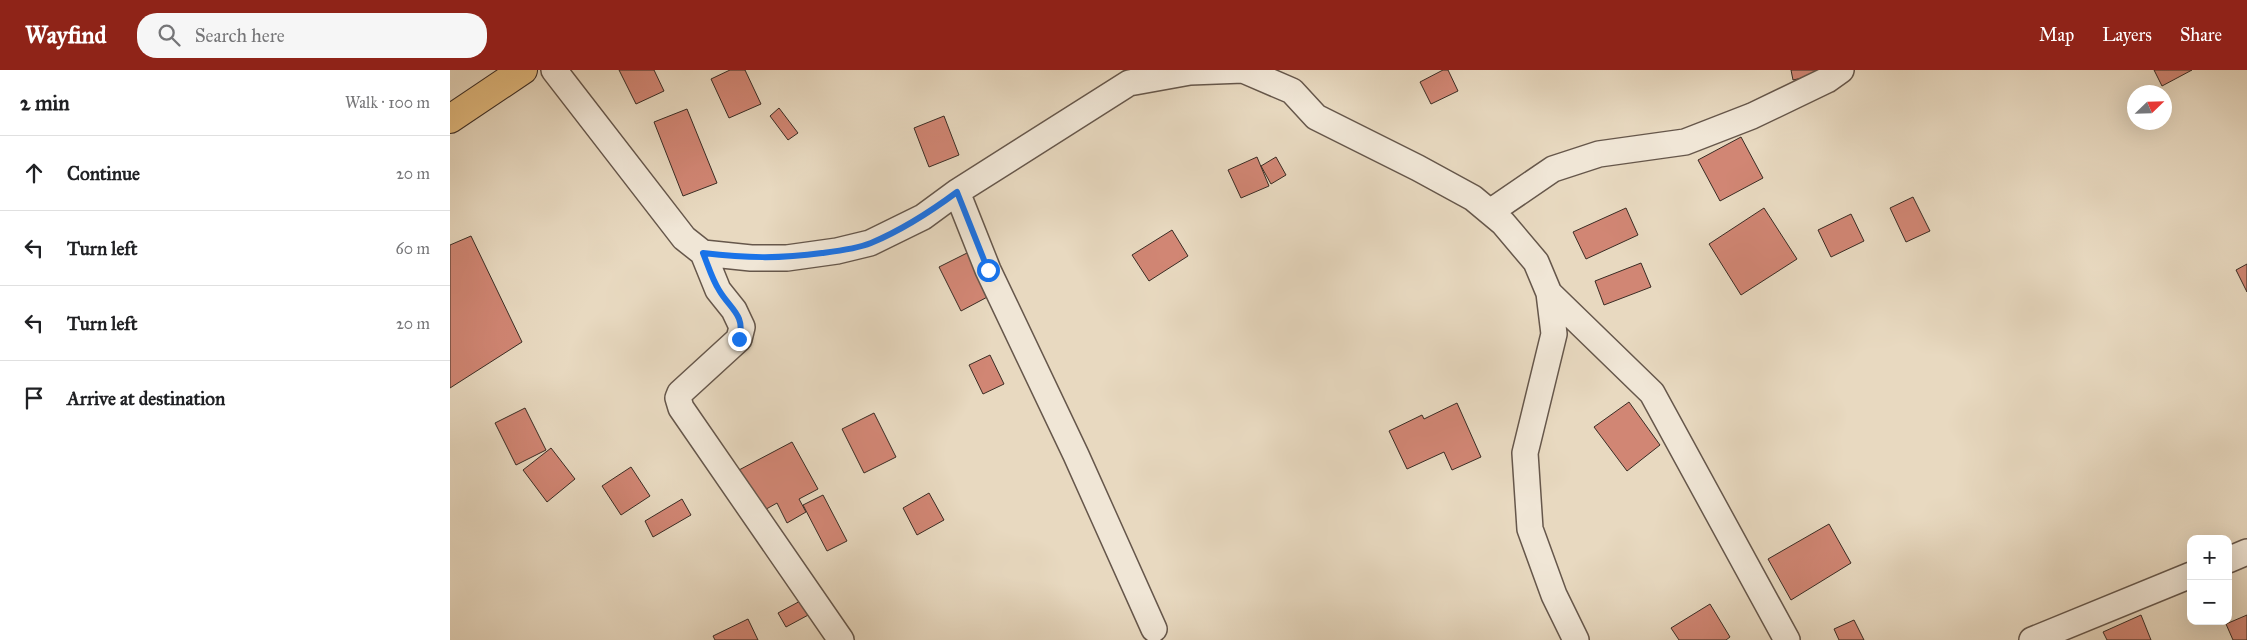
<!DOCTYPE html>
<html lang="en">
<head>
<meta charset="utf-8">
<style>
	:root { --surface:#fff; --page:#f6f6f6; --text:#202124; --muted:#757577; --line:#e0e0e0; --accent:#8f2418 }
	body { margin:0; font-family:"IM FELL Great Primer",serif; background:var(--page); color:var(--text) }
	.controls { position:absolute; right:15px; bottom:15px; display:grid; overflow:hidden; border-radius:10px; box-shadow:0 5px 20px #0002 }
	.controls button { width:45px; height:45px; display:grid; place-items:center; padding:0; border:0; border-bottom:1px solid var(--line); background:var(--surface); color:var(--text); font:25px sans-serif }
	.compass { position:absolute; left:1677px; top:15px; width:45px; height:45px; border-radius:50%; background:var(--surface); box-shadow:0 5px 20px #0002; rotate:67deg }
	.stop { position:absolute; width:15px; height:15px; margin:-11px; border:4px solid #1a73e8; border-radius:50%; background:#fff }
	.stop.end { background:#1a73e8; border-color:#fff; box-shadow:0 1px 5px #0008 }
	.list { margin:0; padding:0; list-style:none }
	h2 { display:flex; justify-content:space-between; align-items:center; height:65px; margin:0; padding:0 20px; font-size:21px }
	h2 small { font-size:16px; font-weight:400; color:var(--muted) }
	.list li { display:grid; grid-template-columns:32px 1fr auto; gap:15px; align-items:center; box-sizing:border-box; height:75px; padding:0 20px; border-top:1px solid var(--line) }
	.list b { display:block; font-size:19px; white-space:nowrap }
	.list em { font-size:16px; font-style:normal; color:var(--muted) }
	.icon { flex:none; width:28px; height:28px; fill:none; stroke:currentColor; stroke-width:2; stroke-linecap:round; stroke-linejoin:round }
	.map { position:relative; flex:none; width:1797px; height:570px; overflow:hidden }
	header { display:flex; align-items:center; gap:30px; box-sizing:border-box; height:70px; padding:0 25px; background:var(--accent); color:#fff }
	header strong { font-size:24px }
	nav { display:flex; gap:28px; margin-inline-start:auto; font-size:18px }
	.search { width:350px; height:45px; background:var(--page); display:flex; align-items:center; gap:12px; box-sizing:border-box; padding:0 18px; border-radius:20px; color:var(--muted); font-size:19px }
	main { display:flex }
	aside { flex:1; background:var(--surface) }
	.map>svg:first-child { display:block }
	.building { fill:#d18674; stroke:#3a2c24 }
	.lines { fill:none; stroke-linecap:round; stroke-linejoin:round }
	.street-casing { stroke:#66574b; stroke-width:28 }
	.primary-casing { stroke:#3a2c24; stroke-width:30 }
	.street { stroke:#f0e6d6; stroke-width:25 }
	.primary { stroke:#e4bc80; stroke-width:28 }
	.route { stroke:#1a73e8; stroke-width:6 }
</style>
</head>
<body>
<header>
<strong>Wayfind</strong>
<div class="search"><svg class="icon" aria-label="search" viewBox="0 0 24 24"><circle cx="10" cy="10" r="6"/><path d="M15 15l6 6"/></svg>Search here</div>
<nav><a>Map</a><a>Layers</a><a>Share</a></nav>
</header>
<main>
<aside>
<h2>2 min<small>Walk · 100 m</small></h2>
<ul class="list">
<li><svg class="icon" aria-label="ahead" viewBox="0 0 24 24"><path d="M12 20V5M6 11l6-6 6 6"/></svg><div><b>Continue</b></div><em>20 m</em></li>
<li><svg class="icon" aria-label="left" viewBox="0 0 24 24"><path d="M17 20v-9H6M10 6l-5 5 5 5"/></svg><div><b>Turn left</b></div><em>60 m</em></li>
<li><svg class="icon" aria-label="left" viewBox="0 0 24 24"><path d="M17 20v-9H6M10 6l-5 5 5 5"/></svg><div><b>Turn left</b></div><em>20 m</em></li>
<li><svg class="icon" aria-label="arrive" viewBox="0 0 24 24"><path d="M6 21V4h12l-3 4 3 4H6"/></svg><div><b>Arrive at destination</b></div></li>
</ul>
</aside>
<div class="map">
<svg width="1797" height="570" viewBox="0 0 1797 570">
	<rect width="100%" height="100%" fill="#e8d9c0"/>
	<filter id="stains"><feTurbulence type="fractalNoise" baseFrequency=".004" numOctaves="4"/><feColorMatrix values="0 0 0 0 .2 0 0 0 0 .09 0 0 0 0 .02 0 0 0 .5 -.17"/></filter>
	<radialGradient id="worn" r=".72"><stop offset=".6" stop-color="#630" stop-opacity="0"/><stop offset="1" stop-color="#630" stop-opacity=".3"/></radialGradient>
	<!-- building -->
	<path class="building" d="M169,0H204L214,21L186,34Z
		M280,0H295L311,34L279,48L261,9Z
		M993,0H998L1008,21L981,34L970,12Z
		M1341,0H1374V3L1343,10Z
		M1704,0H1742L1712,16Z
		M329,38L348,63L338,70L320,46Z
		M237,39L267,113L233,126L204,52Z
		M494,46L509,85L479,97L464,58Z
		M1291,67L1313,108L1270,131L1248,90Z
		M807,87L819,116L791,128L778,100Z
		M826,87L836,105L821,114L811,96Z
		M1463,127L1480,161L1456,172L1440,138Z
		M1176,138L1188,165L1136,189L1123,162Z
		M1314,138L1347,189L1291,225L1259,174Z
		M1401,144L1414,171L1381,187L1368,160Z
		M722,160L738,186L699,211L682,185Z
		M21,166L72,272L0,318V175Z
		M521,181L543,224L511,241L489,197Z
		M1191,193L1201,217L1154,235L1145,211Z
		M1797,194V222L1786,200Z
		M540,285L554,314L533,324L519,295Z
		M1179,332L1210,375L1177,401L1144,357Z
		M1007,333L1031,387L1002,400L994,382L957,399L939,361L972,345L974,349Z
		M75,338L96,380L66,395L45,353Z
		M424,343L446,387L414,403L392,359Z
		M342,372L368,419L349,429L356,442L337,453L327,433L311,442L289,400Z
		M101,378L125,409L97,432L73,400Z
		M181,397L200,426L171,445L152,416Z
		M479,423L494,450L467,465L453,438Z
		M373,425L397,471L377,481L353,435Z
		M232,429L241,445L203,467L195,451Z
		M1379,454L1401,493L1341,530L1318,489Z
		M354,529L362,543L336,557L328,543Z
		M1260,534L1280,567L1276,570H1229L1221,558Z
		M1691,545L1701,570H1657L1653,562Z
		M1797,545V570H1783L1776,554Z
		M298,549L308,570H265L263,566Z
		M1404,550L1414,570H1389L1384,559Z"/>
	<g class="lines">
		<!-- street casing -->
		<g class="street-casing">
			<path id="street" d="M104,0L234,168L253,183L301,188H337L387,181L420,173L473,147L507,122L679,13L740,2L793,0L842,21L866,47L968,98L1023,128L1053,153L1086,192L1099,223L1104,264L1075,383L1080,459L1104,525L1126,570
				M507,122L538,200L626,385L704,559
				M1040,142L1103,99L1149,84L1235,72L1302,46L1377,10L1391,0
				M253,183L268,220L284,240L292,257L289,269L230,323L228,328L231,338L391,570
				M1099,223L1202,323L1337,570
				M1778,490L1797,482
				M1582,570L1741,505"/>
		</g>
		<!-- primary casing -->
		<g class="primary-casing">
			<path id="primary" d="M0,49L73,0"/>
		</g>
		<!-- street -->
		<use href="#street" class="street"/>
		<!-- primary -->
		<use href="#primary" class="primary"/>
	</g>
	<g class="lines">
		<!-- route -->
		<path class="route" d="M289,269C296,245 280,239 269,220C262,209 258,195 253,183C296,188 329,189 372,183C388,181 406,179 421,173C452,160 480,142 507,122L538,200"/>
	</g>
	<rect width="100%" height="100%" filter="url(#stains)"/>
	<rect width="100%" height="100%" fill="url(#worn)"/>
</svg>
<div class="controls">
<button>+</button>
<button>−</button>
</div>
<svg class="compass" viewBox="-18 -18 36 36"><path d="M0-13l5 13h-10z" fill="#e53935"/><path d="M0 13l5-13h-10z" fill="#757577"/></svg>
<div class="stop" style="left:538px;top:200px"></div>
<div class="stop end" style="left:289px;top:269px"></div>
</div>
</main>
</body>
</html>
